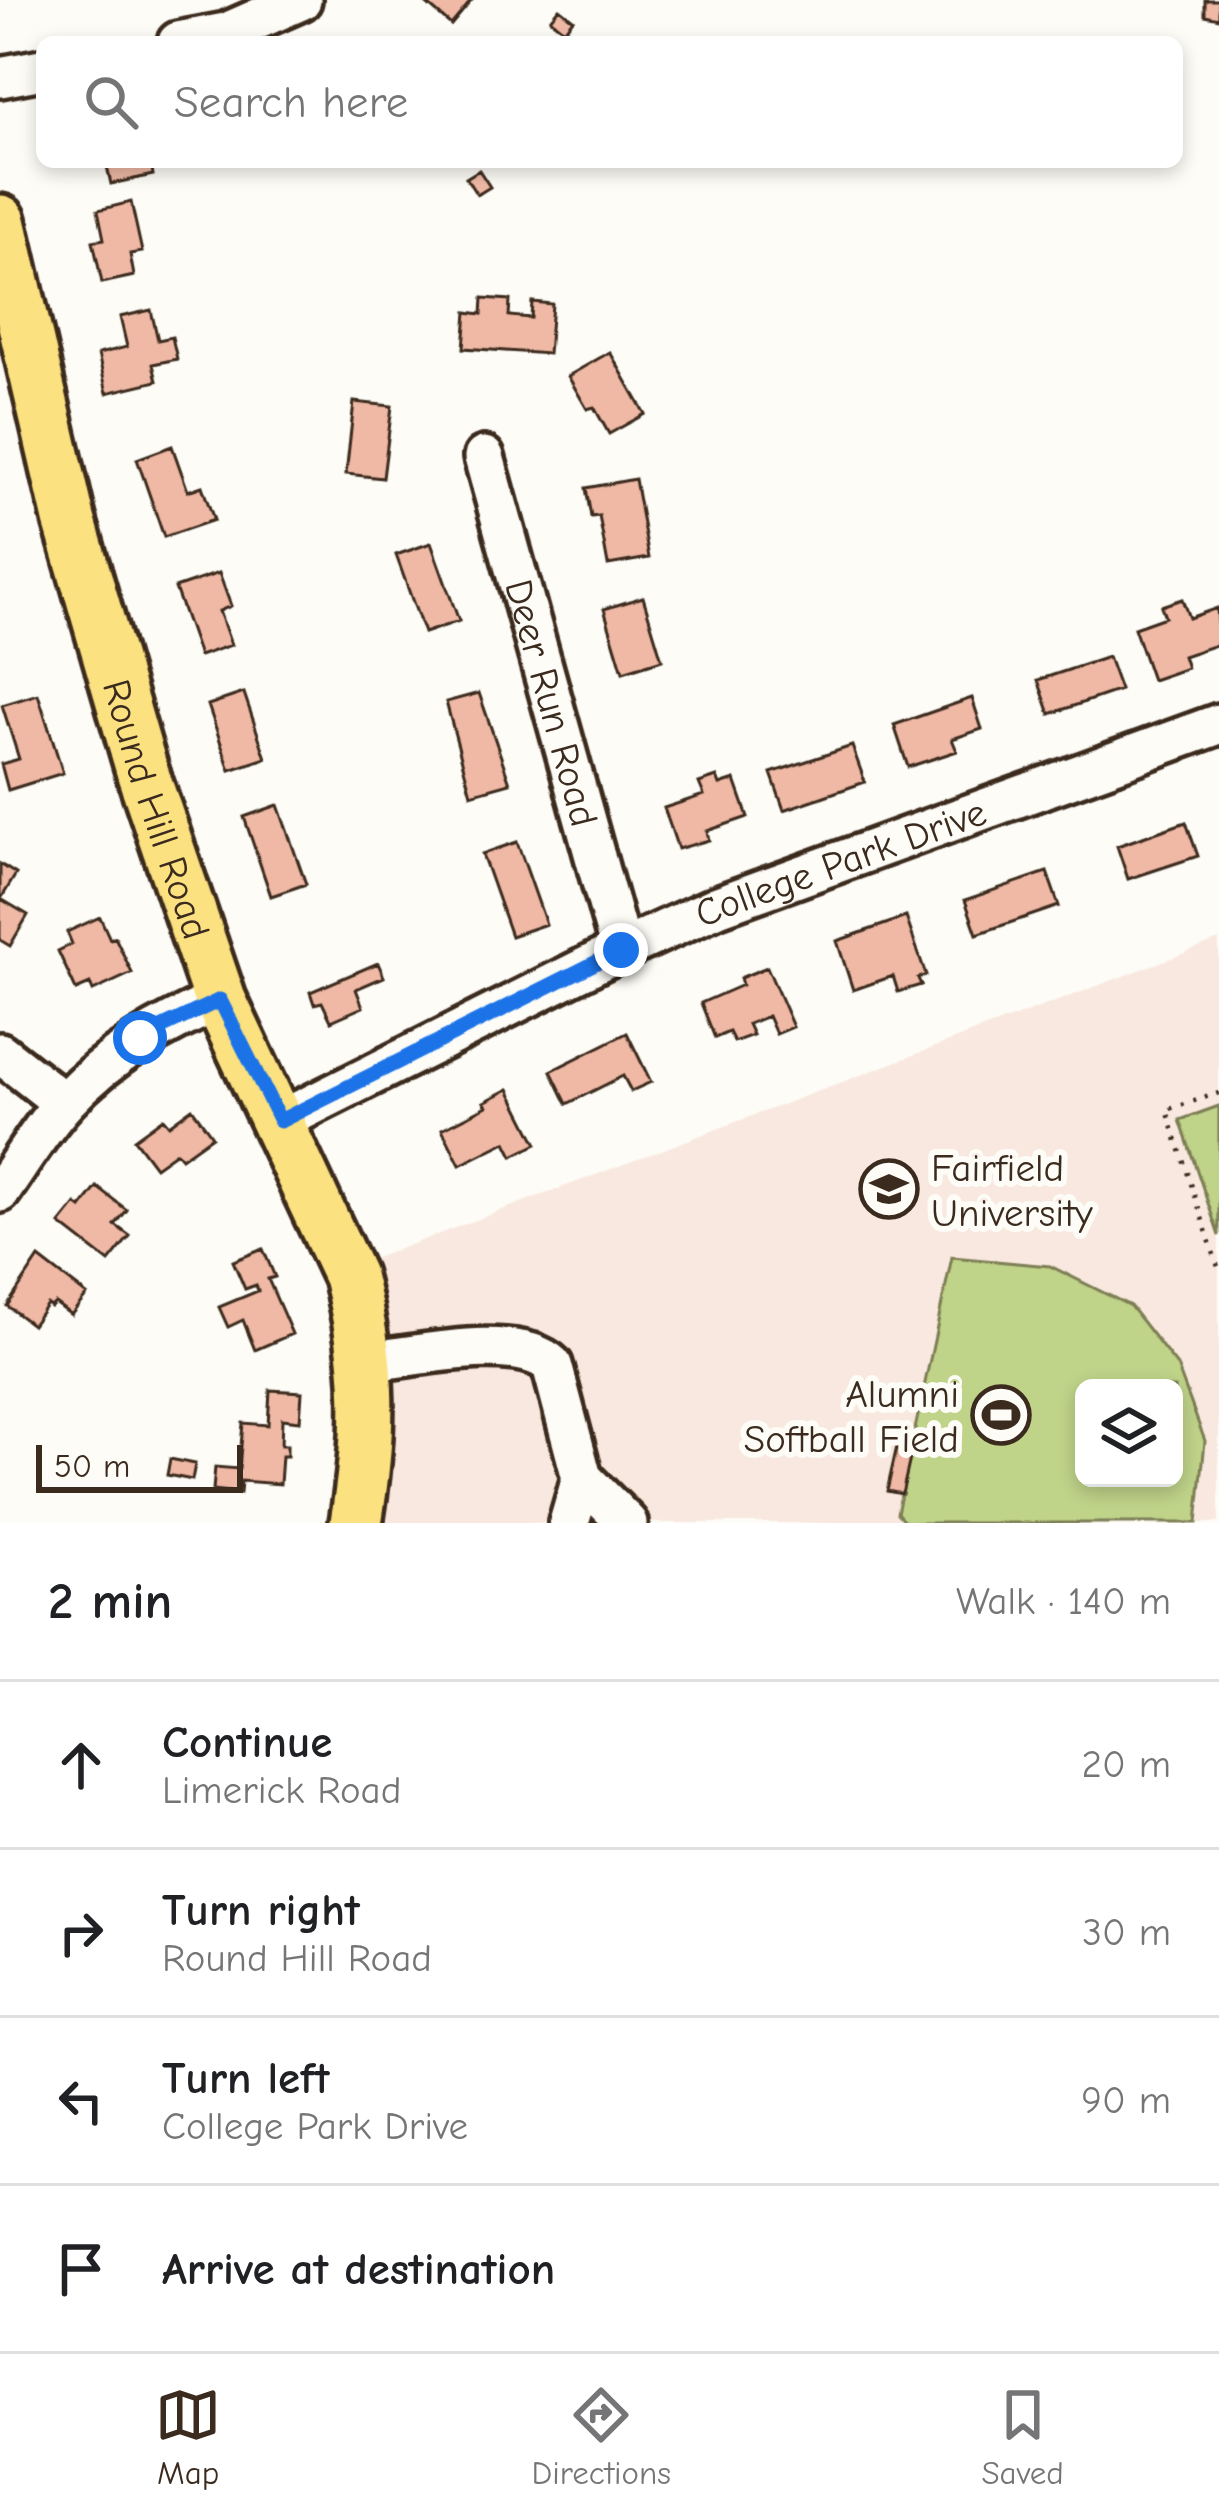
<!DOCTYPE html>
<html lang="en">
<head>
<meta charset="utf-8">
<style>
	:root { --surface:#fff; --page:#f2f2f2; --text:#202124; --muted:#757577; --line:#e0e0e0; --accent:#3b2a1e }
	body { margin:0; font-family:"Comic Neue",sans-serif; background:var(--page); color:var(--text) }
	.controls { position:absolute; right:36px; bottom:36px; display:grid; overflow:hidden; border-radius:18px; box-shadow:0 6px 18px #0003 }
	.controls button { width:108px; height:108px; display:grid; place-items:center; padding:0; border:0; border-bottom:3px solid var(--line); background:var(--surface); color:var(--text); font:60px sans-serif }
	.scale { position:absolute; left:36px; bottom:30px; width:207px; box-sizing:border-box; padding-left:12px; border:6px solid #3b2a1e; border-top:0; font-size:33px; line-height:42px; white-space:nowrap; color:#3b2a1e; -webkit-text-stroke:9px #fdfcf7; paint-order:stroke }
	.stop { position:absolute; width:36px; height:36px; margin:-27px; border:9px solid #1a73e8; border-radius:50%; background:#fff }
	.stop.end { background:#1a73e8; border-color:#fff; box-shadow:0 3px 12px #0008 }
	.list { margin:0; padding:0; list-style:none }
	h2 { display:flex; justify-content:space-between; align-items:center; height:156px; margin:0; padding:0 48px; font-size:51px }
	h2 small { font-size:39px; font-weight:400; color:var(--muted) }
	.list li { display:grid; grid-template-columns:78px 1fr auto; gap:36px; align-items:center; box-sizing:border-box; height:168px; padding:0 48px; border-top:3px solid var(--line) }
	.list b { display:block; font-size:45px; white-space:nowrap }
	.list p { margin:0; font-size:39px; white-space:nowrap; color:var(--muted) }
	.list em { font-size:39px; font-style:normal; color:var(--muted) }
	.icon { flex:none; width:66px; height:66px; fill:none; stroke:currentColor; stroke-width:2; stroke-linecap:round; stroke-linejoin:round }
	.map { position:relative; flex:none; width:1219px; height:1523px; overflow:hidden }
	.search { position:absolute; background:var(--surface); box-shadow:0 6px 18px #0003; left:36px; right:36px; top:36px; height:132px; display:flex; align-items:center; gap:30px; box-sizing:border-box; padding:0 42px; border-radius:18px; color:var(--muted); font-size:45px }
	.sheet { height:828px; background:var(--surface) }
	nav { display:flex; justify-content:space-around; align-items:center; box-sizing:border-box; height:168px; border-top:3px solid var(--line); background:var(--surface); font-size:33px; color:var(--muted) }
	nav a { display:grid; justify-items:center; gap:6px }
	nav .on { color:var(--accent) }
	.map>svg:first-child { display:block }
	.built { fill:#f9e8df; fill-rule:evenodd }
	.grass { fill:#bfd389; stroke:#7d7e54; stroke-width:3; fill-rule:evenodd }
	.building { fill:#f0b9a6; stroke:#3b2a1e; stroke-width:3 }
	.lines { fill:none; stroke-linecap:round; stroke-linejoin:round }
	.minor-casing { stroke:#3b2a1e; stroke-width:48 }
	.major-casing { stroke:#3b2a1e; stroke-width:60 }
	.path { stroke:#3b2a1e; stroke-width:4.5; stroke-dasharray:3 9; stroke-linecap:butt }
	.minor { stroke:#fdfcf7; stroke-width:39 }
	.major { stroke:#fbe180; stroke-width:51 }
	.route { stroke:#1a73e8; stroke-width:15 }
	.labels { text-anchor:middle; stroke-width:12; stroke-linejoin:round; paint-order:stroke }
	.street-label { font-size:39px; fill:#3b2a1e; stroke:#fdfcf7 }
	.poi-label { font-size:39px; fill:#3b2a1e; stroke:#fdfcf7; text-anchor:start }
</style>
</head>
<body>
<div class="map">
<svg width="1219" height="1523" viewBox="0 0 1219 1523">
	<rect width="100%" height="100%" fill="#fdfcf7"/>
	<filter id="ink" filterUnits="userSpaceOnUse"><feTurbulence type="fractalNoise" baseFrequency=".00833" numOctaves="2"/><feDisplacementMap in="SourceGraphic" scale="24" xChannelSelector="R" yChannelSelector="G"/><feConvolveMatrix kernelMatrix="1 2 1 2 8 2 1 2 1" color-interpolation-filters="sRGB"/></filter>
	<g filter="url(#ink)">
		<!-- built -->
		<path class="built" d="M1219,940V1523H379L362,1263ZM1084,1388H1174V1478H1084Z"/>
		<!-- grass -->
		<path class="grass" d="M1219,1106V1236L1180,1120Z
			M952,1257L1050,1266L1130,1306L1177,1366L1205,1441L1197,1523H906L897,1513ZM1084,1388H1174V1478H1084Z"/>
		<!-- building -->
		<path class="building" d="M422,0H472L451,25Z
			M1205,0H1219V18L1205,15Z
			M559,8L573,19L564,30L550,19Z
			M106,162H151L153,175L111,184Z
			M479,170L490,187L477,195L466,178Z
			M131,202L142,252L130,254L134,276L102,283L93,241L104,239L98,210Z
			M483,298L510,300L509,316L531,318L532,302L552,304L548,354L464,348L467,312L482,314Z
			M151,310L158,340L172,337L177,359L153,364L157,381L107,393L98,354L127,347L120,317Z
			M610,352L645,414L609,434L594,407L587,409L568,376Z
			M354,402L392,406L383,478L346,474Z
			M172,446L188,491L202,486L214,520L164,537L137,459Z
			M635,479L649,558L608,565L599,516L591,517L586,488Z
			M431,543L459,621L424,633L396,555Z
			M219,573L231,606L219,611L231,645L199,656L175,588Z
			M643,597L662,660L623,672L604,609Z
			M1182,599L1189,618L1217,608L1219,644L1183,656L1187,668L1152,680L1134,628L1165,617L1161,606Z
			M1108,657L1120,690L1050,714L1038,680Z
			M244,693L266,758L230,770L208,705Z
			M479,693L510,783L471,794L446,702Z
			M38,694L63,773L8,790L1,764L19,759L2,705Z
			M972,698L982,729L952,739L957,751L908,767L894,725Z
			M852,746L865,782L784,810L771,773Z
			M717,777L720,785L735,780L748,817L707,831L709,840L678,849L664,808L704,795L699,783Z
			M278,805L306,884L271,896L244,817Z
			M1186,822L1198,856L1128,879L1117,846Z
			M517,842L546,924L511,936L482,854Z
			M0,864L16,874L1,899L28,915L10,946L0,940Z
			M1047,872L1059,906L977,934L965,900Z
			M100,917L110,939L115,937L132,973L93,991L90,984L76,990L58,951L72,944L67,932Z
			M906,917L926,975L918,978L921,985L898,992L893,976L853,990L837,941Z
			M378,963L384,977L356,989L363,1007L331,1021L322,1002L314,1004L310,992Z
			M767,967L793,1027L776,1034L768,1016L748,1024L753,1035L734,1042L729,1032L715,1038L701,1003L742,985L740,978Z
			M627,1033L651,1082L631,1091L623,1076L567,1104L551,1071Z
			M509,1089L537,1144L513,1156L506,1142L460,1165L442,1129L487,1106L484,1102Z
			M192,1108L212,1136L181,1158L176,1152L155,1167L134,1139L163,1118L169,1125Z
			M97,1187L127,1210L115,1225L130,1236L109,1262L60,1224L76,1204L81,1208Z
			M263,1249L275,1277L268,1279L292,1334L255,1350L243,1320L228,1327L219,1307L258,1291L256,1285L245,1289L233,1261Z
			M39,1258L87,1295L71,1315L55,1303L51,1307L47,1304L32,1325L7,1306Z
			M270,1390L302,1392L300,1421L282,1419L281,1445H287V1456H282L280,1484L241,1481L240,1493L213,1490L215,1467L239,1469L243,1423L268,1425Z
			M900,1433L915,1436L902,1494L887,1491Z
			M170,1459L195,1464L192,1480L167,1475Z"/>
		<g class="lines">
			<!-- minor casing -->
			<g class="minor-casing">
				<g id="minor">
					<path d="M178,42L226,33L301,0"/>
					<path d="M0,77L42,69"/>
					<path id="s1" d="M484,457L621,950"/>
					<path d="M0,1053L64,1103"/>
					<path id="s2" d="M280,1121L621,950L718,906L1219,724"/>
					<path d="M0,1192C21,1162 41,1128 66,1101C110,1054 162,1025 220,1000"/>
					<path d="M366,1362C412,1357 518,1332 552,1365L582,1478"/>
					<path d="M569,1523L582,1478L627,1523"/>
				</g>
			</g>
			<!-- major casing -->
			<g class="major-casing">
				<g id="major">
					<path id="s3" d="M0,221L69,519L143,774L220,1000L349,1276C372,1368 371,1431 356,1523"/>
				</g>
			</g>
			<!-- path -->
			<path class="path" d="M1219,1093L1167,1110L1219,1270"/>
			<!-- minor -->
			<use href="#minor" class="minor"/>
			<!-- major -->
			<use href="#major" class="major"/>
		</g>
	</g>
	<g class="lines" filter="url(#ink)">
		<!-- route -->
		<path class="route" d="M140,1038L220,1000L280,1121L621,950"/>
	</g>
	<!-- icons -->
	<defs>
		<g id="university-ring" transform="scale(3)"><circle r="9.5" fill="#fdfcf7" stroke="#3b2a1e" stroke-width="1.5"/><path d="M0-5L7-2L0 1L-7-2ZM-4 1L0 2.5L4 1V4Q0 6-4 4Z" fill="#3b2a1e"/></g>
		<g id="stadium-ring" transform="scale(3)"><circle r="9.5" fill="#fdfcf7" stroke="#3b2a1e" stroke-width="1.5"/><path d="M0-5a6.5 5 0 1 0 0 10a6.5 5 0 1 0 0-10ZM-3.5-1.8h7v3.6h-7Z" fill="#3b2a1e"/></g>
	</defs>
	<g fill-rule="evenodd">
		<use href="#university-ring" x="889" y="1189"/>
		<use href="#stadium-ring" x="1001" y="1415"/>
	</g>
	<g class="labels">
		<!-- street labels -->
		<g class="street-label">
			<text dy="14" stroke="none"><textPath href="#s1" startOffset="255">Deer Run Road</textPath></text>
			<text dy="14" stroke="none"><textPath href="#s3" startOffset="609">Round Hill Road</textPath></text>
			<text dy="14" stroke="none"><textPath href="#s2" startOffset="618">College Park Drive</textPath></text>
		</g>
		<!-- poi labels -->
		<g class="poi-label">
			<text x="931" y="1181">Fairfield<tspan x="931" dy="45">University</tspan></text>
			<text x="959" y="1407" text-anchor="end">Alumni<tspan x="959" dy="45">Softball Field</tspan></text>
		</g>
	</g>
</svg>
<div class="controls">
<button><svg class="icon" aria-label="layers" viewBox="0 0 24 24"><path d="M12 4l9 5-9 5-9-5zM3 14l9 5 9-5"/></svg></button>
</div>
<div class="scale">50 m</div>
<div class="stop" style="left:140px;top:1038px"></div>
<div class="stop end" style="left:621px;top:950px"></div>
<div class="search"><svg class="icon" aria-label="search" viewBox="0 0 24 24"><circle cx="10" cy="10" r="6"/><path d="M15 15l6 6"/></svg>Search here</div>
</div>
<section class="sheet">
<h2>2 min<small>Walk · 140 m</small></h2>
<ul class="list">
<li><svg class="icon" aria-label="ahead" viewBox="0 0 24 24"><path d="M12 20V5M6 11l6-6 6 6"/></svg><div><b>Continue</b><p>Limerick Road</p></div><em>20 m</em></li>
<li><svg class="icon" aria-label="right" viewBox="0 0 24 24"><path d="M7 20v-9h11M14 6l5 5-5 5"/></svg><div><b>Turn right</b><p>Round Hill Road</p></div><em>30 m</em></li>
<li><svg class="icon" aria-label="left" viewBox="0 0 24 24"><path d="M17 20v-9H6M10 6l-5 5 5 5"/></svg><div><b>Turn left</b><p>College Park Drive</p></div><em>90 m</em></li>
<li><svg class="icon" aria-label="arrive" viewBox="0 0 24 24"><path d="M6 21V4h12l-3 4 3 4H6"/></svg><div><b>Arrive at destination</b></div></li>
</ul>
</section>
<nav>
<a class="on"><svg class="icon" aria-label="map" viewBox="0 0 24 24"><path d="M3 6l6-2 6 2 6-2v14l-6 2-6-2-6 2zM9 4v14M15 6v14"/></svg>Map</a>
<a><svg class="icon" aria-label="directions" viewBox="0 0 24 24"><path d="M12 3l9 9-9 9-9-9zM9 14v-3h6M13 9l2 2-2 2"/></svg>Directions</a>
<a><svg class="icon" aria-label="saved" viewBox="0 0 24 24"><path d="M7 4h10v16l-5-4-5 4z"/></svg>Saved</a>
</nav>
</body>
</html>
